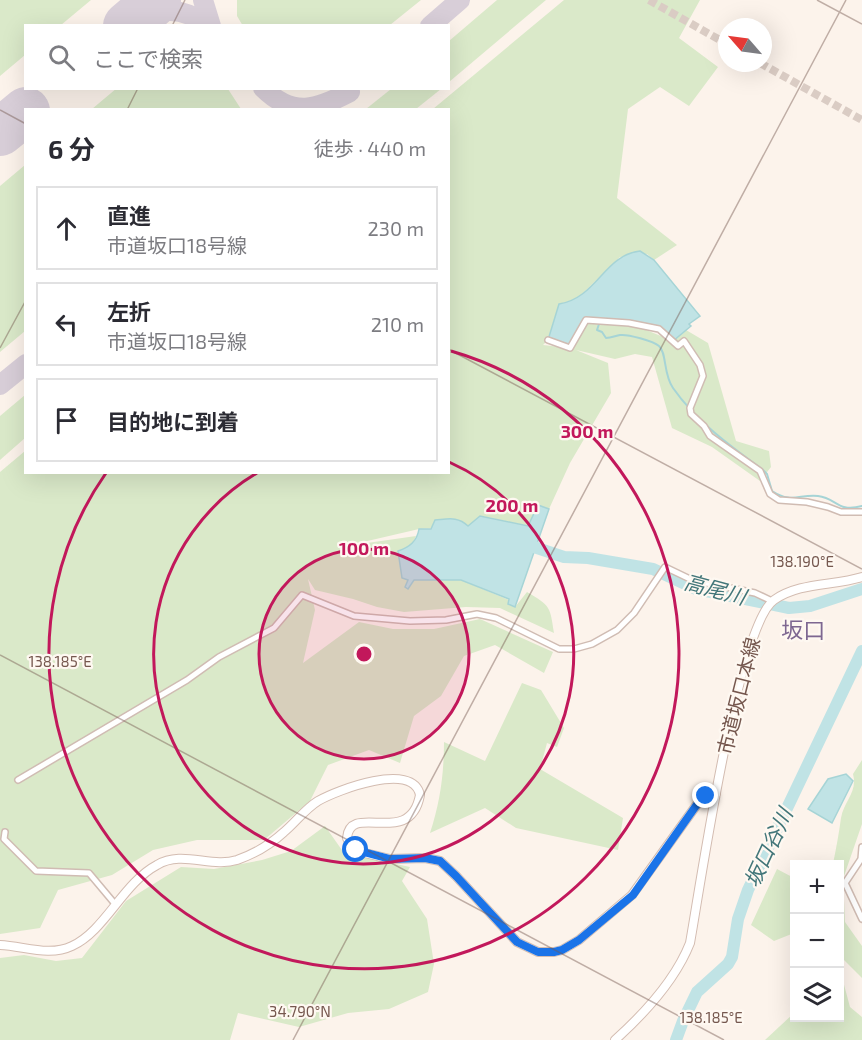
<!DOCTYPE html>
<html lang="ja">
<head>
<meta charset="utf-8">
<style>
	:root { --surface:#fff; --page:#f7f7f7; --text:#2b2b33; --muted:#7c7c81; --line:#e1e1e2 }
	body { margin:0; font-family:"Exo 2","Noto Sans JP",sans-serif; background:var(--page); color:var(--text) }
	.controls { position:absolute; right:18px; bottom:18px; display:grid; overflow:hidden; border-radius:0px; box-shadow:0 6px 24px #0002 }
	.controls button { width:54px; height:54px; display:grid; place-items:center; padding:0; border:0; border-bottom:2px solid var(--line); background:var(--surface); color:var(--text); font:30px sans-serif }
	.compass { position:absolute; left:718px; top:18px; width:54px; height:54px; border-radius:50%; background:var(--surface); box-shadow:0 6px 24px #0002; rotate:298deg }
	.stop { position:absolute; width:18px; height:18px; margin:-14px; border:4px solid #1a73e8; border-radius:50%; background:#fff }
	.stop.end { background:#1a73e8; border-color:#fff; box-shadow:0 2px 6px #0008 }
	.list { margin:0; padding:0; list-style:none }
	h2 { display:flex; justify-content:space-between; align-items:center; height:78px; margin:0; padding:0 24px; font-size:26px }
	h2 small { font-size:20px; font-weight:400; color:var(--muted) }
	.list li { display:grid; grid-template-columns:39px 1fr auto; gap:18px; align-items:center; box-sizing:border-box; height:84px; margin:0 12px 12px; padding:0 12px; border:2px solid var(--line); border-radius:0px }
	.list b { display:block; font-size:22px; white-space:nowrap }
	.list p { margin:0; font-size:20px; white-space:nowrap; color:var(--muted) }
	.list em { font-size:20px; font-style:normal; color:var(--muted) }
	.icon { flex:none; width:33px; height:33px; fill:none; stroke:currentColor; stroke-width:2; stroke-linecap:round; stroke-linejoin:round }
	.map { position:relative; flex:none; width:862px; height:1040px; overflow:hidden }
	.search { position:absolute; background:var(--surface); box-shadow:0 6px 24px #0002; left:24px; top:24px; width:426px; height:66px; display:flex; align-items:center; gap:15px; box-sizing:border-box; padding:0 21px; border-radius:0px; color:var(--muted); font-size:22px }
	.panel { position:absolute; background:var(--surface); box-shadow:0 6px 24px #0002; left:24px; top:108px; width:426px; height:366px; border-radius:0px }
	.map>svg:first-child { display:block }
	.green { fill:#dae9c9 }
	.water { fill:#c0e3e5; stroke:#a6d4d6; stroke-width:1.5 }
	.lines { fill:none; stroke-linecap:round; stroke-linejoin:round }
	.stream { stroke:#a6d4d6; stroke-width:2 }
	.river { stroke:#c0e3e5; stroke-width:12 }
	.taxiway { stroke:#d8ced8; stroke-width:20 }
	.runway { stroke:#d8ced8; stroke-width:48 }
	.secondary-tunnel { stroke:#daccc4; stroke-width:8; stroke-dasharray:8 4; stroke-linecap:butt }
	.street-casing { stroke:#d0bcb3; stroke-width:8 }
	.secondary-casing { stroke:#d3bcb1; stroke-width:10 }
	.street { stroke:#fff; stroke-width:5 }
	.secondary { stroke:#fff; stroke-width:8 }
	.route { stroke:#1a73e8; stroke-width:8 }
	.ticks { fill:none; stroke:#76584f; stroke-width:1.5; stroke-opacity:0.45 }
	.ring { fill:none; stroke:#c2185b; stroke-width:3 }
	.labels { text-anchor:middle; stroke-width:4.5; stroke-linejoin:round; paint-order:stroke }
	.street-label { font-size:20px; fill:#76584f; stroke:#fef8f1 }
	.water-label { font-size:21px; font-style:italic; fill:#427679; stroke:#fef8f1 }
	.quarter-label { font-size:22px; fill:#7e6791; stroke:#fef8f1 }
	.ticks-label { font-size:15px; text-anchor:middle; fill:#76584f; stroke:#fef8f1; stroke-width:4.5; stroke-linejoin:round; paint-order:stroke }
	.centre { fill:#c2185b; stroke:#fef8f1; stroke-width:3 }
	.ring-label { font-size:18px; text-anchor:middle; font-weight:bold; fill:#c2185b; stroke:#fef8f1; stroke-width:4.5; stroke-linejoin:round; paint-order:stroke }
</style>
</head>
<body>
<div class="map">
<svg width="862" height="1040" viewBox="0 0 862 1040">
	<rect width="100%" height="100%" fill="#fcf3eb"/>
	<!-- green -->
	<path class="green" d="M0,0H91L61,25L26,26L25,55L0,76Z
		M237,0H421L390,25L243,26L237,16Z
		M497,0H546L449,82V41Z
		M564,0H700L679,38L718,67L689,106L660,87L628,109L617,198L677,245L654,260L647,254L620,257L577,299L559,304L548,340L543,345L570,348L591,320L629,323L673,341L686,330L708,343L736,441L769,451L771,467L760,481L712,447L672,428L652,357L635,354L615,359L576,350L608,363L611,393L570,463L549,509L538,505L529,526L481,516L468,526L419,529L346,546L416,536L412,545L408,548V579L405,587L408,589L414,580H461L509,600L515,607L527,592C551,606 550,607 554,633L500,608L466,607L404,612L377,607L353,599L315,590L308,579L315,610L303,663L359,622L393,629H434L480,619L553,652L544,673L495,645L464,656L441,696L414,716L400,763L369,750L328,765L310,801L264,840H197L153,850L112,875L58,890L40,928L0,934V472L25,451L26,472H448V110L433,109Z
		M117,88L228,89L241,109H92Z
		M391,89V88L441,89L416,109H366Z
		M25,165V331L0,352V186Z
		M25,395V438L0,460V416Z
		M522,683L541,690L564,728L557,747L547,743L540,769L623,818L618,850L516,828L485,808L430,833C440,803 444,774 444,742L485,761Z
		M862,760V824L843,879L845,922L862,946V978L840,956V864H833C836,849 839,833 841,818C844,801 858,792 853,774Z
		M325,826L344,853L410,867L402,881L427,919L434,964L428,992L389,1009L348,1013L299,1027L238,1013L230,1040H0V958L24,955L56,961L82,958L126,901L181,867L214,869L262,860L291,851Z
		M777,869L794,878V933L774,941L751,925Z
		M840,979L843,981L850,1007L862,1017V1040H765L794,1013V1018H840Z"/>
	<!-- water -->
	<path class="water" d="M640,251L654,260L700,316L689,324L691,326L673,341L659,329L587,320L570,348L548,340L559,304C597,298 604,255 640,251Z
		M538,505L549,509L515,607L508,604L509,599L461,580H414L408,589L405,587L408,580L402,578L398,551C410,547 417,541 419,529H431L435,520C448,519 458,516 468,526L480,516L528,526Z
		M846,774L853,781L832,823L808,809L828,779Z"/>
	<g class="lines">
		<!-- stream -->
		<path class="stream" d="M600,321L597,330L602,332L606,338C611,338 615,336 620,335C628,334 653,341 659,346C667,353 663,374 673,388C696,421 730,446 762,469L767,474L772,491C792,504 799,494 818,496C837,498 837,513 862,506"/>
		<!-- river -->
		<path class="river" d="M534,547L564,557L588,558L653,569L696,589L789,608L810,606L862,589
			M676,1040L683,1021L697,992L728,964L732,957L738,919L748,890L862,651"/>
		<!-- taxiway -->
		<path class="taxiway" d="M203,0L211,26
			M129,24C156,9 181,4 207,26
			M430,26L460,0
			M263,88C293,118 317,109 350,92
			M0,385L26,364"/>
		<!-- runway -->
		<path class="runway" d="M127,26L157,0
			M0,132L26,111"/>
		<!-- secondary-tunnel -->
		<path class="secondary-tunnel" d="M649,0L727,44
			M760,63L862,120"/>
		<!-- street casing -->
		<g class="street-casing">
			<path id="street" d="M548,340L570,348L586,320L629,323L659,329L678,346L684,341L700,365L703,376L690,408L691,414L704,426L710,436L760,471L770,494L779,500L807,502L828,507L841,512H862
				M18,780L187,680L219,657L274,628L302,595L354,616L410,621L446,620L477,614L496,618L559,649H574L592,644L617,630L634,613L665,567L692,580L755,593L772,601
				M5,832L4,839L36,871L89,873L115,904
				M862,847L861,859L845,883L862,919"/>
		</g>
		<!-- secondary casing -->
		<g class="secondary-casing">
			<path id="secondary" d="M0,945C24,946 49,957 72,946C105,931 123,883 157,865C182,850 211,868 237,860C254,854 271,844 284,832C296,822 305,809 318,801C337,790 413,761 420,795C410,849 350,801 347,838L352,847L365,853L390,859L425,858L440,861L456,876L517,942L538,952H554L562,950L579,940L632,895L698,803L706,796L716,794
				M615,1040C645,1013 675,981 690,943C700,888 738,625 774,600C800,582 833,586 862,577"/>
		</g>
		<!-- street -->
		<use href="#street" class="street"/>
		<!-- secondary -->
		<use href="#secondary" class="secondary"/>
	</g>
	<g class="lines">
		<!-- route -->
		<path class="route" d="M356,850L390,859L425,858L440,861L456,876L517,942L538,952H554L562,950L579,940L633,895L698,803L706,796"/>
	</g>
	<!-- ticks -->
	<path class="ticks" d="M817,0L862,24M172,26L185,0M0,110L26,124M127,110L138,88M0,348L26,300M448,349L862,569M0,655L724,1040M293,1040L846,0"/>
	<!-- distance rings -->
	<circle cx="364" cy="654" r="105" fill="#c2185b" fill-opacity=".12"/>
	<g class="ring">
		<circle cx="364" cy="654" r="105"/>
		<path d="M449 462A210 210 0 1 1 257 473"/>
		<path d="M451 351A315 315 0 1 1 106 473"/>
	</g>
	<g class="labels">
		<!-- street labels -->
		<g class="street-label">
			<text transform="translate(739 696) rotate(-76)" y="7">市道坂口本線</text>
		</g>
		<!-- water labels -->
		<g class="water-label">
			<text transform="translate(715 590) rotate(15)" y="7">高尾川</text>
			<text transform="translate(769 848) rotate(-65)" y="7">坂口谷川</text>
		</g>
		<!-- quarter labels -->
		<g class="quarter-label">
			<text x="803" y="638">坂口</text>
		</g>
	</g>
	<g class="ticks-label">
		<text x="802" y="567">138.190°E</text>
		<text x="60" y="667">138.185°E</text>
		<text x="300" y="1017">34.790°N</text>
		<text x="711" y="1023">138.185°E</text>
	</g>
	<circle cx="364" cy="654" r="9" class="centre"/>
	<g class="ring-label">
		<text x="587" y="438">300 m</text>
		<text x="512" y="512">200 m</text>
		<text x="364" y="555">100 m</text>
	</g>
</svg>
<div class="controls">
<button>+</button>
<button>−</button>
<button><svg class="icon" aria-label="layers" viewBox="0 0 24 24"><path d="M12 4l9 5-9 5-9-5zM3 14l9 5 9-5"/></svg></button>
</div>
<svg class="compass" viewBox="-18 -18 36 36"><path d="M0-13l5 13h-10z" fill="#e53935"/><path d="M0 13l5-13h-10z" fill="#7c7c81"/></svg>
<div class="stop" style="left:356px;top:850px"></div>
<div class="stop end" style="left:706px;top:796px"></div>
<div class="search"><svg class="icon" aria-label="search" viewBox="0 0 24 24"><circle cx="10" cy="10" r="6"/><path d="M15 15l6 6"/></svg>ここで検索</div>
<section class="panel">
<h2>6 分<small>徒歩 · 440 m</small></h2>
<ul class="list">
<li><svg class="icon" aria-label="ahead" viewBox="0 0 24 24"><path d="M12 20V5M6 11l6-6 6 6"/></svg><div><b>直進</b><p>市道坂口18号線</p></div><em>230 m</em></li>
<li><svg class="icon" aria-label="left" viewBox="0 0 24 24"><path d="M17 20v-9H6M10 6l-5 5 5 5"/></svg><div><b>左折</b><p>市道坂口18号線</p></div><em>210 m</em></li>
<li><svg class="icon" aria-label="arrive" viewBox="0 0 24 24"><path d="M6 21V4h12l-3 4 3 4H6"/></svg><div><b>目的地に到着</b></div></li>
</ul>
</section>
</div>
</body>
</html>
